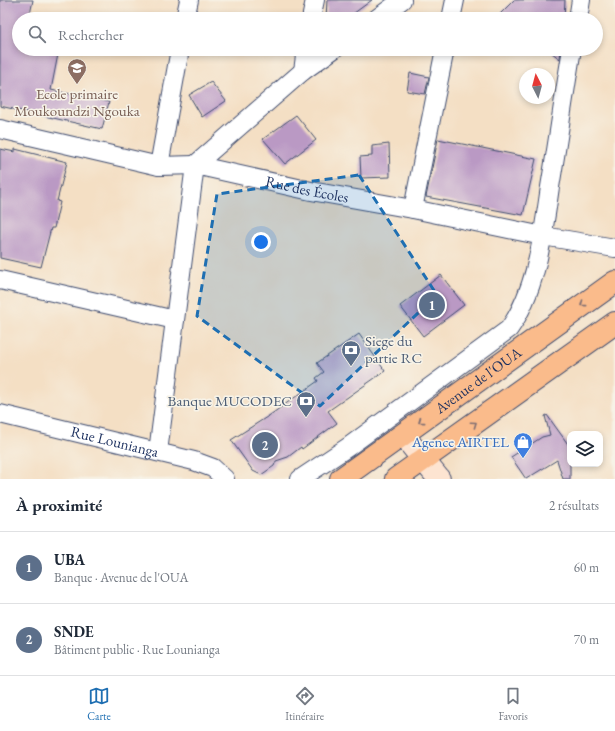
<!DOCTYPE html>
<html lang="fr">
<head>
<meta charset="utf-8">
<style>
	:root { --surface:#fff; --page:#f2f2f3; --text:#1f2937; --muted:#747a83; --line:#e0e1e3; --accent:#1f6fb2 }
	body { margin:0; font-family:"EB Garamond",serif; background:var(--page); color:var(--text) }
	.controls { position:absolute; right:12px; bottom:12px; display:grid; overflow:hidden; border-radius:8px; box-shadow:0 2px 6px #0003 }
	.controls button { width:36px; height:36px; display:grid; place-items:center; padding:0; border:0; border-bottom:1px solid var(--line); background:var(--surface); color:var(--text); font:20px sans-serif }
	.compass { position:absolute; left:519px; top:68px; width:36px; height:36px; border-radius:50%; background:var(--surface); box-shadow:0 2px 6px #0003; rotate:354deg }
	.you { position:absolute; left:261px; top:242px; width:14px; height:14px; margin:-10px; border:3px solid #fff; border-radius:50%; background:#1a73e8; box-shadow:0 0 0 6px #1a73e833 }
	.badge { display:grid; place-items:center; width:26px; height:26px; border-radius:50%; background:var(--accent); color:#fff; font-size:13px; font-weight:700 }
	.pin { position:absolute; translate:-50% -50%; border:2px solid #fff; box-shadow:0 1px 4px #0006 }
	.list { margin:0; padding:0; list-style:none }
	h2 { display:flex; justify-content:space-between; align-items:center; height:52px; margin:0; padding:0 16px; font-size:17px }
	h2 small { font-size:13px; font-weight:400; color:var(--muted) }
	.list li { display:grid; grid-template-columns:26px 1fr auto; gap:12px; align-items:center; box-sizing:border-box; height:72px; padding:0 16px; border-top:1px solid var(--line) }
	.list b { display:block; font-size:15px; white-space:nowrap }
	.list p { margin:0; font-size:13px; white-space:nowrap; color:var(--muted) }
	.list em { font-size:13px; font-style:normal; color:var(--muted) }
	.icon { flex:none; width:22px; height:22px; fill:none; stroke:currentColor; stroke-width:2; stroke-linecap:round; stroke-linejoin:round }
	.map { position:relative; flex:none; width:615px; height:479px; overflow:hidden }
	.search { position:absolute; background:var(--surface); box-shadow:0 2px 6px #0003; left:12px; right:12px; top:12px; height:44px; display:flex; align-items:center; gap:10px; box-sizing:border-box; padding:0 14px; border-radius:22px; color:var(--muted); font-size:15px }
	.sheet { height:196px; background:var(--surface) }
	nav { display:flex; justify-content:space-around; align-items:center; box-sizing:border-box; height:56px; border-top:1px solid var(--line); background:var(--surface); font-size:11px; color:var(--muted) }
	nav a { display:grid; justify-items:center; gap:2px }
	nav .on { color:var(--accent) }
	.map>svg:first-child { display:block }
	.building { fill:#ba99c4 }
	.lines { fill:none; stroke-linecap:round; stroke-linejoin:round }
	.street-casing { stroke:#3c496d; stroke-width:20 }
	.secondary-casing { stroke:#3c496d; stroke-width:24 }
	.primary-casing { stroke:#3c496d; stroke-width:24 }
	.street { stroke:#fff; stroke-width:18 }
	.secondary { stroke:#fde4d1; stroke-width:22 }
	.primary { stroke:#fabb8b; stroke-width:22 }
	.oneway { stroke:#7f6e72 }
	.marked { fill:#1f6fb2; fill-opacity:0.2; stroke:#1f6fb2; stroke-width:3; stroke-dasharray:8 5; stroke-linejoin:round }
	.labels { text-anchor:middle; stroke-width:3; stroke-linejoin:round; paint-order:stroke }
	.education-label { font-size:15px; fill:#785e54; stroke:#f7f3e8 }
	.street-label { font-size:15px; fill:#1b2f5e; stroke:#f7f3e8 }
	.service-label { font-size:15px; fill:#4e5e75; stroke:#f7f3e8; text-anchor:start }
	.shop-label { font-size:15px; fill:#366cbe; stroke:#f7f3e8; text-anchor:end }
</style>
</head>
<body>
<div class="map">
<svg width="615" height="479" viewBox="0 0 615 479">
	<rect width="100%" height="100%" fill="#f7f3e8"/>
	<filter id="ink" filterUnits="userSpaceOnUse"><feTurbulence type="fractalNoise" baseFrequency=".025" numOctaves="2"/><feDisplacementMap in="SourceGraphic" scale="8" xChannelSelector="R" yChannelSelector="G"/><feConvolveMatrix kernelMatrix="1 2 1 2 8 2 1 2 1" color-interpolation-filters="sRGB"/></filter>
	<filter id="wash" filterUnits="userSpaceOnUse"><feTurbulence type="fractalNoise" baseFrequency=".012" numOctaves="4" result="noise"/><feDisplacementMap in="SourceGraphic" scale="16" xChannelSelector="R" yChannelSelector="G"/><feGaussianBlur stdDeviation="0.9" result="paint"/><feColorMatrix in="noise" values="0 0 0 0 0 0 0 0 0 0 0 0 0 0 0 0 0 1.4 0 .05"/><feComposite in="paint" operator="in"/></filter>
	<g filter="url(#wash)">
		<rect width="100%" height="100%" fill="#f4dfc4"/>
		<g id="blocks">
			<!-- building -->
			<path class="building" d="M0,0H33L29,19H19V49H59L51,90L109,102L102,129L0,106Z
				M327,0H372L346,19H326Z
				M514,0H565L564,19H495Z
				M547,49H561L560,59Z
				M410,73L429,77L425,94L407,91Z
				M211,82L226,101L202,117L189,95Z
				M296,115L316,140L285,164L263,139Z
				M438,139L536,159L523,215L426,197Z
				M389,144L390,177L361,178L360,157L372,156V146Z
				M0,149L15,152V149L67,162L57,201L60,202L54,228H51L41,267L0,258Z
				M441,275L464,305L423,336L400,306Z
				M359,334L385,371L328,411L337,423L302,449L301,447L288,457L276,461L274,466L261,475L253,471L231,440L270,415L318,381L316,378L324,372L317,363Z
				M547,415L570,447V479H563L557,460L526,479L511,457L542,437L550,435L545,416Z"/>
		</g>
	</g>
	<g filter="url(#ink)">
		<use href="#blocks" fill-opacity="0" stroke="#3c496d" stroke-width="1"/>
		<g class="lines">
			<!-- street casing -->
			<g class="street-casing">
				<g id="street">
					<path d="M185,19L189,0"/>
					<path d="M311,19L315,0"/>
					<path d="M376,19L402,0"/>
					<path d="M451,19L455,0"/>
					<path d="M578,19L581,0"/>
					<path d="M303,71L306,49"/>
					<path id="s1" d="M0,129L159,166L195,165L311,191L413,209L543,236L615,248"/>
					<path d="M159,166L180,49"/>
					<path d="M413,209L445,49"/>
					<path d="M0,280L175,320"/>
					<path id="s2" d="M0,414L194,461L213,468L225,479"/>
					<path d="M158,452L195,165L303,71L334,49"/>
					<path d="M300,479L348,447L509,329C537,290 543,234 550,187C558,141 564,95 572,49"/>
				</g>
			</g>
			<!-- secondary casing -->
			<g class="secondary-casing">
				<path id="secondary" d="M403,435L439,479"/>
			</g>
			<!-- primary casing -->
			<g class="primary-casing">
				<g id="primary">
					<path id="s3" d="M341,479L615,282"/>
					<path d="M396,479L615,323"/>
				</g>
			</g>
			<!-- street -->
			<use href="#street" class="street"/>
			<!-- secondary -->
			<use href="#secondary" class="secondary"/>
			<!-- primary -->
			<use href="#primary" class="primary"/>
		</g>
		<!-- one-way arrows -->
		<defs><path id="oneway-chevron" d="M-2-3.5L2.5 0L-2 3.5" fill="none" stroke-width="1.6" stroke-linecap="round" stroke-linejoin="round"/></defs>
		<g class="oneway">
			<use href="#oneway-chevron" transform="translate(583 304) rotate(144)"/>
			<use href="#oneway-chevron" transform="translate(421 421) rotate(144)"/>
			<use href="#oneway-chevron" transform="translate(474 424) rotate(-35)"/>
		</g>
	</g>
	<!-- marked area -->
	<path class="marked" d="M359,175L437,295L320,406L197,316L217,194Z"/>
	<!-- icons -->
	<defs>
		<g id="school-pin" transform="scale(1)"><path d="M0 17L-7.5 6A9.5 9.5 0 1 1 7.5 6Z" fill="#8d6e63" stroke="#f7f3e8"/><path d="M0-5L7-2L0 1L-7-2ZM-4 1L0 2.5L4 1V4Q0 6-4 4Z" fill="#fff"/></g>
		<g id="bank-pin" transform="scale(1)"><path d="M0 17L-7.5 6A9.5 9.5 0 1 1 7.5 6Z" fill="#5c6f8a" stroke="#f7f3e8"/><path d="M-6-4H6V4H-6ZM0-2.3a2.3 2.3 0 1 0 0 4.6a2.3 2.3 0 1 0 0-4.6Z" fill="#fff"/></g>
		<g id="shop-pin" transform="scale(1)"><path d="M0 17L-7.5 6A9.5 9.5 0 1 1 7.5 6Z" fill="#3f7fe0" stroke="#f7f3e8"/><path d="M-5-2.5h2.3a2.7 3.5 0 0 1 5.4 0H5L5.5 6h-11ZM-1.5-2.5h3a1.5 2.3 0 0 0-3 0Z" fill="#fff"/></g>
	</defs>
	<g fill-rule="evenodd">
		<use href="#school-pin" x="77" y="68"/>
		<use href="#bank-pin" x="351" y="350"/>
		<use href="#bank-pin" x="306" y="401"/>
		<use href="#shop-pin" x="523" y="442"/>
	</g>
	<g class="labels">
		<!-- education labels -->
		<g class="education-label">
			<text x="77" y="99">Ecole primaire<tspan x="77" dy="17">Moukoundzi Ngouka</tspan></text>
		</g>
		<!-- street labels -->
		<g class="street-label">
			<text dy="5" stroke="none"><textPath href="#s1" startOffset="314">Rue des Écoles</textPath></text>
			<text dy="5" stroke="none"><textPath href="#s3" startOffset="169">Avenue de l'OUA</textPath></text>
			<text dy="5" stroke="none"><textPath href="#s2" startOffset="118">Rue Lounianga</textPath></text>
		</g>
		<!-- service labels -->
		<g class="service-label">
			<text x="365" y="346">Siege du<tspan x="365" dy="17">partie RC</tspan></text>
			<text x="292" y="406" text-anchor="end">Banque MUCODEC</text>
		</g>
		<!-- shop labels -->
		<g class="shop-label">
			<text x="509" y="447">Agence AIRTEL</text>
		</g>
	</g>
</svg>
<div class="controls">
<button><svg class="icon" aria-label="layers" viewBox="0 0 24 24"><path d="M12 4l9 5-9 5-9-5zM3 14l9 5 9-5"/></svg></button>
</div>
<svg class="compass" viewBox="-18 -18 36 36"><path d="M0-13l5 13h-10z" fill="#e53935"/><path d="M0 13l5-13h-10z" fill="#747a83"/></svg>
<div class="you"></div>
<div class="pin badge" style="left:432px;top:305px;background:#5c6f8a">1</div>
<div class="pin badge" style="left:265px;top:445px;background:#5c6f8a">2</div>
<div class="search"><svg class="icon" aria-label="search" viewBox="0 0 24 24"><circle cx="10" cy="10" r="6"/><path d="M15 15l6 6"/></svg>Rechercher</div>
</div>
<section class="sheet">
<h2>À proximité<small>2 résultats</small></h2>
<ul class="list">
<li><span class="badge" style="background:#5c6f8a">1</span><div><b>UBA</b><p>Banque · Avenue de l'OUA</p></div><em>60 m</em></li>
<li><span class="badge" style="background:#5c6f8a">2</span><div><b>SNDE</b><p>Bâtiment public · Rue Lounianga</p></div><em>70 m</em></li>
</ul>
</section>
<nav>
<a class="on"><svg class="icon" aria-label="map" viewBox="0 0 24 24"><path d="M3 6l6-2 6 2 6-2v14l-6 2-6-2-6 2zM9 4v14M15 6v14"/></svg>Carte</a>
<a><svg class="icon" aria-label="directions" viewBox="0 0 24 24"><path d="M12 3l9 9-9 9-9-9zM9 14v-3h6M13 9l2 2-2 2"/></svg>Itinéraire</a>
<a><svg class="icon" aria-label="saved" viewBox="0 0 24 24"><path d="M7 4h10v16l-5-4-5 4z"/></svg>Favoris</a>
</nav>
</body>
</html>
